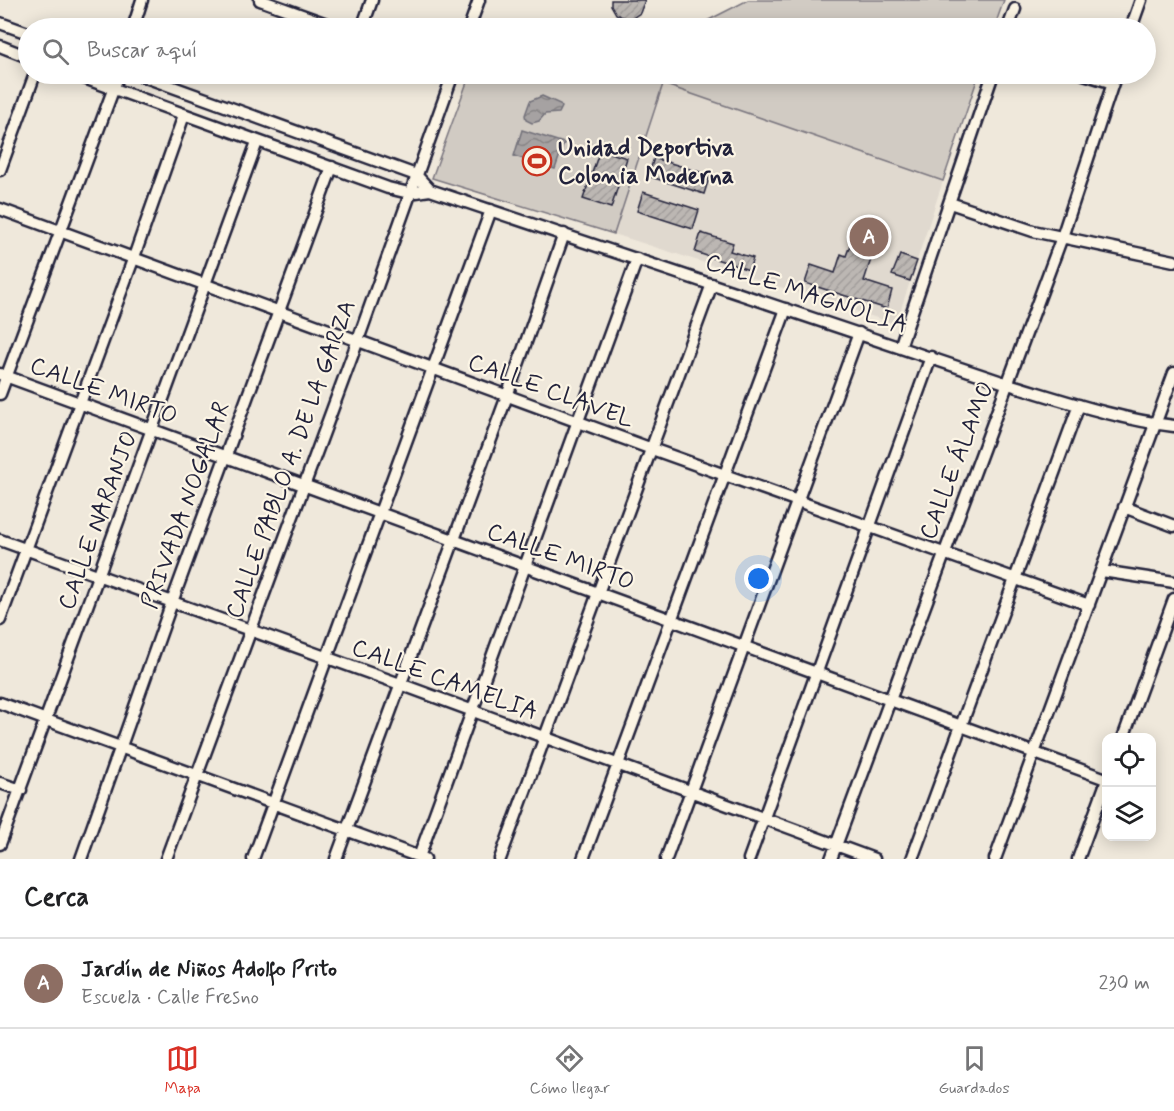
<!DOCTYPE html>
<html lang="es">
<head>
<meta charset="utf-8">
<style>
	:root { --surface:#fff; --page:#f2f2f2; --text:#202124; --muted:#757577; --line:#e0e0e0; --accent:#d93025 }
	body { margin:0; font-family:Mynerve,sans-serif; background:var(--page); color:var(--text) }
	.controls { position:absolute; right:18px; bottom:18px; display:grid; overflow:hidden; border-radius:12px; box-shadow:0 3px 15px #0003 }
	.controls button { width:54px; height:54px; display:grid; place-items:center; padding:0; border:0; border-bottom:2px solid var(--line); background:var(--surface); color:var(--text); font:30px sans-serif }
	.you { position:absolute; left:759px; top:579px; width:21px; height:21px; margin:-15px; border:4px solid #fff; border-radius:50%; background:#1a73e8; box-shadow:0 0 0 9px #1a73e833 }
	.badge { display:grid; place-items:center; width:39px; height:39px; border-radius:50%; background:var(--accent); color:#fff; font-size:20px; font-weight:700 }
	.pin { position:absolute; translate:-50% -50%; border:3px solid #fff; box-shadow:0 2px 6px #0006 }
	.list { margin:0; padding:0; list-style:none }
	h2 { display:flex; justify-content:space-between; align-items:center; height:78px; margin:0; padding:0 24px; font-size:26px }
	h2 small { font-size:20px; font-weight:400; color:var(--muted) }
	.list li { display:grid; grid-template-columns:39px 1fr auto; gap:18px; align-items:center; box-sizing:border-box; height:90px; padding:0 24px; border-top:2px solid var(--line) }
	.list b { display:block; font-size:22px; white-space:nowrap }
	.list p { margin:0; font-size:20px; white-space:nowrap; color:var(--muted) }
	.list em { font-size:20px; font-style:normal; color:var(--muted) }
	.icon { flex:none; width:33px; height:33px; fill:none; stroke:currentColor; stroke-width:2; stroke-linecap:round; stroke-linejoin:round }
	.map { position:relative; flex:none; width:1174px; height:859px; overflow:hidden }
	.search { position:absolute; background:var(--surface); box-shadow:0 3px 15px #0003; left:18px; right:18px; top:18px; height:66px; display:flex; align-items:center; gap:15px; box-sizing:border-box; padding:0 21px; border-radius:33px; color:var(--muted); font-size:22px }
	.sheet { height:168px; background:var(--surface) }
	nav { display:flex; justify-content:space-around; align-items:center; box-sizing:border-box; height:84px; border-top:2px solid var(--line); background:var(--surface); font-size:16px; color:var(--muted) }
	nav a { display:grid; justify-items:center; gap:3px }
	nav .on { color:var(--accent) }
	.map>svg:first-child { display:block }
	.built { fill:#e0d9cf }
	.garden { fill:#d1cbc3; stroke:#7a767f; stroke-width:1.5 }
	.water { fill:url(#water-waves); stroke:#716f79; stroke-width:1.5 }
	.building { fill:url(#building-hatch); stroke:#22223b; stroke-width:1.5 }
	.lines { fill:none; stroke-linecap:round; stroke-linejoin:round }
	.minor-casing { stroke:#22223b; stroke-width:15 }
	.minor { stroke:#fcf5e5; stroke-width:10 }
	.labels { text-anchor:middle; stroke-width:4.5; stroke-linejoin:round; paint-order:stroke }
	.poi-label { font-size:24px; font-weight:bold; fill:#22223b; stroke:#fcf5e5; text-anchor:start }
	.street-label { font-size:24px; fill:#22223b; stroke:#fcf5e5 }
</style>
</head>
<body>
<div class="map">
<svg width="1174" height="859" viewBox="0 0 1174 859">
	<defs>
		<pattern id="water-waves" width="16" height="10" patternUnits="userSpaceOnUse" patternTransform="scale(1.5)"><rect width="16" height="10" fill="#a6a2a2"/><path d="M0 5q4-4 8 0t8 0" fill="none" stroke="#878485"/></pattern>
		<pattern id="building-hatch" width="6" height="6" patternUnits="userSpaceOnUse" patternTransform="scale(1.5)"><rect width="6" height="6" fill="#bcb7b3"/><path d="M-1 1l2-2M0 6l6-6M5 7l2-2" fill="none" stroke="#a19d9b"/></pattern>
	</defs>
	<rect width="100%" height="100%" fill="#efe8db"/>
	<filter id="ink" filterUnits="userSpaceOnUse"><feTurbulence type="fractalNoise" baseFrequency=".0167" numOctaves="2"/><feDisplacementMap in="SourceGraphic" scale="12" xChannelSelector="R" yChannelSelector="G"/><feConvolveMatrix kernelMatrix="1 2 1 2 8 2 1 2 1" color-interpolation-filters="sRGB"/></filter>
	<g filter="url(#ink)">
		<!-- built -->
		<path class="built" d="M663,84L943,181L896,324L614,234Z"/>
		<!-- garden -->
		<path class="garden" d="M748,0H1004L994,28H693Z
			M470,74H979L943,181L663,84L614,234L432,178Z"/>
		<!-- water -->
		<path class="water" d="M542,96L560,104L562,107L559,113L545,114L539,121L532,123L526,120L525,115L530,101Z
			M522,130L564,143L555,169L514,156Z"/>
		<!-- building -->
		<path class="building" d="M611,0H645L640,13L631,19H626L616,14L611,5Z
			M600,150L627,158L611,208L583,199Z
			M654,158L710,175L704,194L648,176Z
			M643,192L699,210L693,229L637,211Z
			M701,233L733,243L730,251L753,258L749,270L695,252Z
			M850,245L873,253L864,281L892,290L887,309L805,283L811,265L835,273L841,254L846,256Z
			M900,255L917,261L910,281L892,275Z"/>
		<g class="lines">
			<!-- minor casing -->
			<g class="minor-casing">
				<path id="minor" d="M260,0L338,28
					M0,23L28,33
					M133,28L142,0
					M362,28L372,0
					M469,28L479,0
					M1008,28L1015,9
					M1131,28L1141,0
					M0,46L28,57
					M73,74L388,188L409,193L430,190L1008,384C1062,400 1117,419 1174,426
					M137,74L416,175L430,190
					M1084,74L1113,83
					M0,170L35,74
					M950,203L1033,231L1174,261
					M0,209L652,449L1089,605
					M900,347L993,74
					M0,374C370,506 737,646 1106,779
					M0,394L119,74
					M1124,507L1174,526
					M0,540L400,684L874,859
					M1102,571L1174,582
					M0,620L134,257L184,115
					M0,703L425,859
					M1123,738L1174,599
					M0,783L21,790
					M0,844L257,142
					M419,857L637,259
					M81,859L172,602L332,167
					M166,859L358,340L453,74
					M253,859L491,210
					M336,859L507,396L564,234
					M500,859L712,284
					M583,859L786,309
					M666,859L859,333
					M749,859L931,357
					M831,859L1062,237L1116,74
					M912,859L1079,405
					M995,859L1174,373
					M1078,859L1106,783"/>
			</g>
			<!-- minor -->
			<use href="#minor" class="minor"/>
		</g>
	</g>
	<!-- icons -->
	<defs>
		<g id="stadium-ring" transform="scale(1.5)"><circle r="9.5" fill="#fcf5e5" stroke="#c8321e" stroke-width="1.5"/><path d="M0-5a6.5 5 0 1 0 0 10a6.5 5 0 1 0 0-10ZM-3.5-1.8h7v3.6h-7Z" fill="#c8321e"/></g>
	</defs>
	<g fill-rule="evenodd">
		<use href="#stadium-ring" x="537" y="161"/>
	</g>
	<g class="labels">
		<!-- poi labels -->
		<g class="poi-label">
			<text x="558" y="155">Unidad Deportiva<tspan x="558" dy="28">Colonia Moderna</tspan></text>
		</g>
		<!-- street labels -->
		<g class="street-label">
			<text transform="translate(807 293) rotate(18)" y="8">CALLE MAGNOLIA</text>
			<text transform="translate(104 390) rotate(20)" y="8">CALLE MIRTO</text>
			<text transform="translate(551 390) rotate(20)" y="8">CALLE CLAVEL</text>
			<text transform="translate(290 459) rotate(-70)" y="8">CALLE PABLO A. DE LA GARZA</text>
			<text transform="translate(956 460) rotate(-69)" y="8">CALLE ÁLAMO</text>
			<text transform="translate(185 505) rotate(-70)" y="8">PRIVADA NOGALAR</text>
			<text transform="translate(97 520) rotate(-70)" y="8">CALLE NARANJO</text>
			<text transform="translate(561 556) rotate(20)" y="8">CALLE MIRTO</text>
			<text transform="translate(445 679) rotate(20)" y="8">CALLE CAMELIA</text>
		</g>
	</g>
</svg>
<div class="controls">
<button><svg class="icon" aria-label="locate" viewBox="0 0 24 24"><circle cx="12" cy="12" r="6"/><path d="M12 2v4M12 18v4M2 12h4M18 12h4"/></svg></button>
<button><svg class="icon" aria-label="layers" viewBox="0 0 24 24"><path d="M12 4l9 5-9 5-9-5zM3 14l9 5 9-5"/></svg></button>
</div>
<div class="you"></div>
<div class="pin badge" style="left:869px;top:237px;background:#8d6e63">A</div>
<div class="search"><svg class="icon" aria-label="search" viewBox="0 0 24 24"><circle cx="10" cy="10" r="6"/><path d="M15 15l6 6"/></svg>Buscar aquí</div>
</div>
<section class="sheet">
<h2>Cerca<small></small></h2>
<ul class="list">
<li><span class="badge" style="background:#8d6e63">A</span><div><b>Jardín de Niños Adolfo Prito</b><p>Escuela · Calle Fresno</p></div><em>230 m</em></li>
</ul>
</section>
<nav>
<a class="on"><svg class="icon" aria-label="map" viewBox="0 0 24 24"><path d="M3 6l6-2 6 2 6-2v14l-6 2-6-2-6 2zM9 4v14M15 6v14"/></svg>Mapa</a>
<a><svg class="icon" aria-label="directions" viewBox="0 0 24 24"><path d="M12 3l9 9-9 9-9-9zM9 14v-3h6M13 9l2 2-2 2"/></svg>Cómo llegar</a>
<a><svg class="icon" aria-label="saved" viewBox="0 0 24 24"><path d="M7 4h10v16l-5-4-5 4z"/></svg>Guardados</a>
</nav>
</body>
</html>
